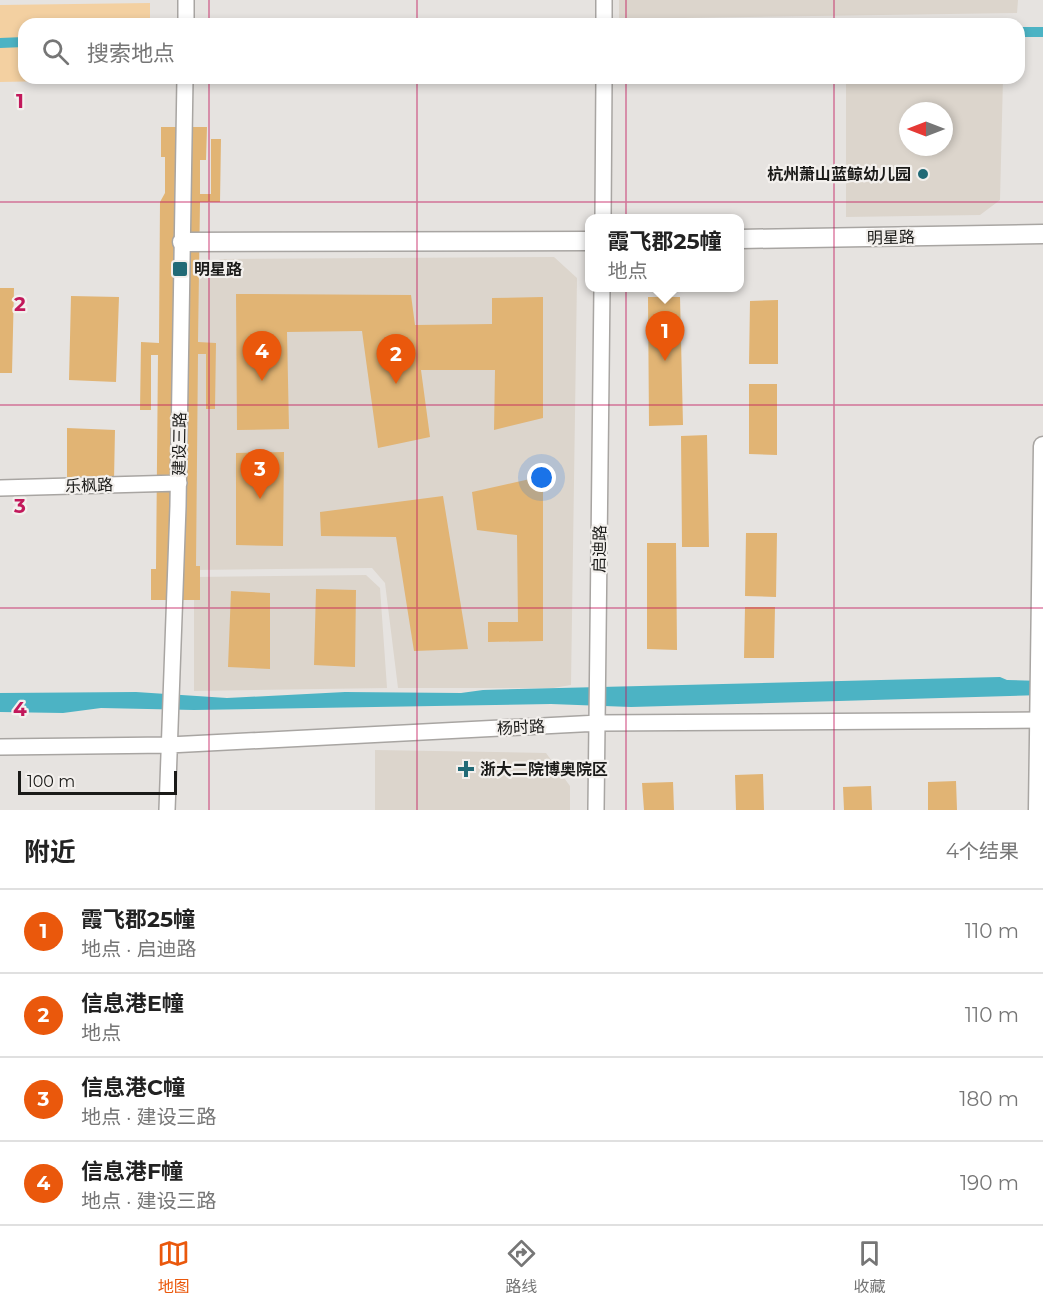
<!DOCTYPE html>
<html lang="zh">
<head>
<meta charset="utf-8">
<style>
	:root { --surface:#fff; --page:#f2f2f2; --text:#222; --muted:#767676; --line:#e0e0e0; --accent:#ea580c }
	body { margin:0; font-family:Montserrat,"Noto Sans SC",sans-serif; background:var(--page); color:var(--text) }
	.compass { position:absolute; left:899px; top:102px; width:54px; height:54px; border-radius:50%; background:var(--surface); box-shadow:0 3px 9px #0003; rotate:270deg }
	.scale { position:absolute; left:18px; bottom:15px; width:159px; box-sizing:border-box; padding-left:6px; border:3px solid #1a1a18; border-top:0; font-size:16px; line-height:21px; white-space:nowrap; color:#1a1a18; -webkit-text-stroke:4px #f3f0ed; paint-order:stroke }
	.you { position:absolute; left:542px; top:478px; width:21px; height:21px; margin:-15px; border:4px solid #fff; border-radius:50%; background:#1a73e8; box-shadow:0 0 0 9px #1a73e833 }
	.badge { display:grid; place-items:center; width:39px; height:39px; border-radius:50%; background:var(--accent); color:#fff; font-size:20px; font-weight:700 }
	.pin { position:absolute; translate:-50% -50px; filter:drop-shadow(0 2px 3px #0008) }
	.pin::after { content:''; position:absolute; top:32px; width:21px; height:18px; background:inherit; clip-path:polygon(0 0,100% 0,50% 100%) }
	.popup { position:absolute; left:585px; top:214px; width:159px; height:78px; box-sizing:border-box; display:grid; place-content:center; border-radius:12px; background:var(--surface); filter:drop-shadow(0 2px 4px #0005); font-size:20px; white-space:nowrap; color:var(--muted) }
	.popup b { font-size:22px; color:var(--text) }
	.popup::after { content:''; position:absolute; left:50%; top:100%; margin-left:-12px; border:12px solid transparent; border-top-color:var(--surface) }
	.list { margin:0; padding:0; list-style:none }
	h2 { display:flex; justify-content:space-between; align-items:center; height:78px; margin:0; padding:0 24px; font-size:26px }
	h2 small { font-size:20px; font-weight:400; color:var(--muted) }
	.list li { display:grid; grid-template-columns:39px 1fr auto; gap:18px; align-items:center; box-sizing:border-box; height:84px; padding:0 24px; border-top:2px solid var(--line) }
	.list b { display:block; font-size:22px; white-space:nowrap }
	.list p { margin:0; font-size:20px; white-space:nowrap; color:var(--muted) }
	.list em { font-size:20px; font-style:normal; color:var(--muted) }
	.icon { flex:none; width:33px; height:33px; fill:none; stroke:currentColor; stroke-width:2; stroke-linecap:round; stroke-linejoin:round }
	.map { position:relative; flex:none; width:1043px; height:810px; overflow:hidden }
	.search { position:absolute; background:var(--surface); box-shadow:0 3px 9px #0003; left:18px; right:18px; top:18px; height:66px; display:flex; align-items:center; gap:15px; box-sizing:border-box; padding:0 21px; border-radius:18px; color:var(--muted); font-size:22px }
	.sheet { height:414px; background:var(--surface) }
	nav { display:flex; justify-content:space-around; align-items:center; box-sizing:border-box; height:84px; border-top:2px solid var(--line); background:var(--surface); font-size:16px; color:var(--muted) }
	nav a { display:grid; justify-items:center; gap:3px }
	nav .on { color:var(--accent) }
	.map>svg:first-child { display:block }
	.built { fill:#dcd5cc; fill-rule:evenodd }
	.green { fill:#f3d0a1 }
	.water { fill:#4cb3c4 }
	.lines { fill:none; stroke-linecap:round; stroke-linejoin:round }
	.canal { stroke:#4cb3c4; stroke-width:10 }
	.building { fill:#e1b474 }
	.minor-casing { stroke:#a8a5a2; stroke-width:18 }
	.major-casing { stroke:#a8a5a2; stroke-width:21 }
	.minor { stroke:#fff; stroke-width:15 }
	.major { stroke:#fff; stroke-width:18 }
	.grid { fill:none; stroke:#c2185b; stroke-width:1.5; stroke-opacity:0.55 }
	.poi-dot { fill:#216a76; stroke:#f3f0ed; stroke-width:2 }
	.labels { text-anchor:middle; stroke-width:4.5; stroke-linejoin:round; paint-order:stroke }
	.poi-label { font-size:16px; font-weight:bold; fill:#1a1a18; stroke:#f3f0ed; text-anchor:start }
	.street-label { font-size:16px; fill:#1a1a18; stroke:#f3f0ed }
	.grid-label { font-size:20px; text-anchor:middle; font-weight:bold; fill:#c2185b; stroke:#f3f0ed; stroke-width:4.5; stroke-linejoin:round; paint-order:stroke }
</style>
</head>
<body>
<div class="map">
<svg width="1043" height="810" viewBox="0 0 1043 810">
	<rect width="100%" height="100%" fill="#e6e3e0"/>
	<!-- built -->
	<path class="built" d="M619,0H1018L1017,13L619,19Z
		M846,78H1003L1000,200L980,215L846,217ZM908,111H944V147H908Z
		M554,257L577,278L571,685L553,688H398L385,583L372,568L193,570L195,284L220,259Z
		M366,575L380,588L387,688L194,691V577Z
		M375,750L546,753L570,786V810H375Z"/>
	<!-- green -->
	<path class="green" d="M150,3V24H24V78L151,79L0,82V5Z"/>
	<!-- water -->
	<path class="water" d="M1000,677L1007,680L1043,681V695L631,707L551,704L194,710L101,708L63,713L0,712V693L136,692L227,698L345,692L461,693L483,690Z"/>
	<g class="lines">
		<!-- canal -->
		<path class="canal" d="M1019,32H1043
			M0,43L24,42"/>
	</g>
	<!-- building -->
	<path class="building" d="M161,127H207L206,160H200V194H211V139H221L220,202H200L198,342L216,343L215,409H206V354H198L196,566H200V600H151V569H156L158,355H151V410H140L141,342L159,343L160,202L165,193V157H161Z
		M0,288H14L12,373H0Z
		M236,294L411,295L415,325L492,324V298L543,297V418L494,430L495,370H421L430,437L378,448L362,331L287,332L289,429L237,430Z
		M71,296L119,297L116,382L69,380Z
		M648,297H680L683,425L649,426Z
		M778,300V364H749L750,301Z
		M749,384H777V455L749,454Z
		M67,428L115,430L114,480L67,481Z
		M707,435L709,547H682L681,436Z
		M284,452L283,546L236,545V453Z
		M543,476V641L488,642V622H518L517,535L477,530L472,492Z
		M443,496L468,649L414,651L396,537L321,536L320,512Z
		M746,533H777L776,597L745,596Z
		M647,543H676L677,650L647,649Z
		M316,589L356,590L355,667L314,665Z
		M231,591L270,593V669L228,667Z
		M745,607H775L774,658H744Z
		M763,774L764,810H736L735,775Z
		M956,781L957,810H928V782Z
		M673,782L674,810H644L642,783Z
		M871,786L872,810H844L843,787Z"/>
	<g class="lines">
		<!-- minor casing -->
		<g class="minor-casing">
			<path id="minor" d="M186,24V0
				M604,24V0
				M603,218L604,78
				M0,488L179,483
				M0,747L169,745L599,723L1043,720
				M167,810L178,506L185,78
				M596,810L602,288"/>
		</g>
		<!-- major casing -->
		<g class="major-casing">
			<path id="major" d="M740,239L1043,234
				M182,242L590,241
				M1038,810L1043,446"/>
		</g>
		<!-- minor -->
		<use href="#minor" class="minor"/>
		<!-- major -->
		<use href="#major" class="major"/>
	</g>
	<!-- grid -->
	<path class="grid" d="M209,0V24M417,0V24M626,0V24M834,0V24M209,78V810M417,78V810M626,78V810M834,78V810M0,202H1043M0,405H1043M0,608H1043"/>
	<!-- markers -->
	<g class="poi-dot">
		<circle cx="923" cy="174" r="6"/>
		<rect x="172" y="261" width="16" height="16" rx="3"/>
		<path d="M463 760h6v6h6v6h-6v6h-6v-6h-6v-6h6z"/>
	</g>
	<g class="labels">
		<!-- poi labels -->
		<g class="poi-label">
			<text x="911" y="180" text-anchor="end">杭州萧山蓝鲸幼儿园</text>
			<text x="194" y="275">明星路</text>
			<text x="480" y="775">浙大二院博奥院区</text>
		</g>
		<!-- street labels -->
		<g class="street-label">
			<text transform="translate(891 237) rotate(-1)" y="6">明星路</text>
			<text transform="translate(179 444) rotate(-89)" y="6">建设三路</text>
			<text transform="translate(89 485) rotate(-2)" y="6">乐枫路</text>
			<text transform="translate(599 549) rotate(-89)" y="6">启迪路</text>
			<text transform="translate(521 727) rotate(-3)" y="6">杨时路</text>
		</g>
	</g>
	<g class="grid-label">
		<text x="20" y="108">1</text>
		<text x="20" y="311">2</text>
		<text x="20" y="513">3</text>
		<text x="20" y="716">4</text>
	</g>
</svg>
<svg class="compass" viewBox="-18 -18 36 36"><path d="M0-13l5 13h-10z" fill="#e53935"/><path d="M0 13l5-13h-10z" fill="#767676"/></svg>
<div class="scale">100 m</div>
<div class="you"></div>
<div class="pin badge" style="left:665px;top:361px">1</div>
<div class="popup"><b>霞飞郡25幢</b>地点</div>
<div class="pin badge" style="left:396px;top:384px">2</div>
<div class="pin badge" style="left:260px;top:499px">3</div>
<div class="pin badge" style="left:262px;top:381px">4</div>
<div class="search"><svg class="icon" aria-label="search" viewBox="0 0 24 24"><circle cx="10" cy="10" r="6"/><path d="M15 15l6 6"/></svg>搜索地点</div>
</div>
<section class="sheet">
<h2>附近<small>4个结果</small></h2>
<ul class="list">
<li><span class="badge">1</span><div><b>霞飞郡25幢</b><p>地点 · 启迪路</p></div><em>110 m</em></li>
<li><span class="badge">2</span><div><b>信息港E幢</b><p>地点</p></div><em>110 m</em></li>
<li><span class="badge">3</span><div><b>信息港C幢</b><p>地点 · 建设三路</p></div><em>180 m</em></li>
<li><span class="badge">4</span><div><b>信息港F幢</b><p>地点 · 建设三路</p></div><em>190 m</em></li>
</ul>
</section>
<nav>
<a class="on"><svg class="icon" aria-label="map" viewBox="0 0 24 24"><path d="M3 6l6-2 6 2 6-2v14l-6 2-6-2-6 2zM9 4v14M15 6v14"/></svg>地图</a>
<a><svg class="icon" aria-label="directions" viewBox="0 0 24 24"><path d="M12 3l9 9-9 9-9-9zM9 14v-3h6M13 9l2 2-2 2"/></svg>路线</a>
<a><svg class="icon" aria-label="saved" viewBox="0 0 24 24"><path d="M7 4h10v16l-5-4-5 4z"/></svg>收藏</a>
</nav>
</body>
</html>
